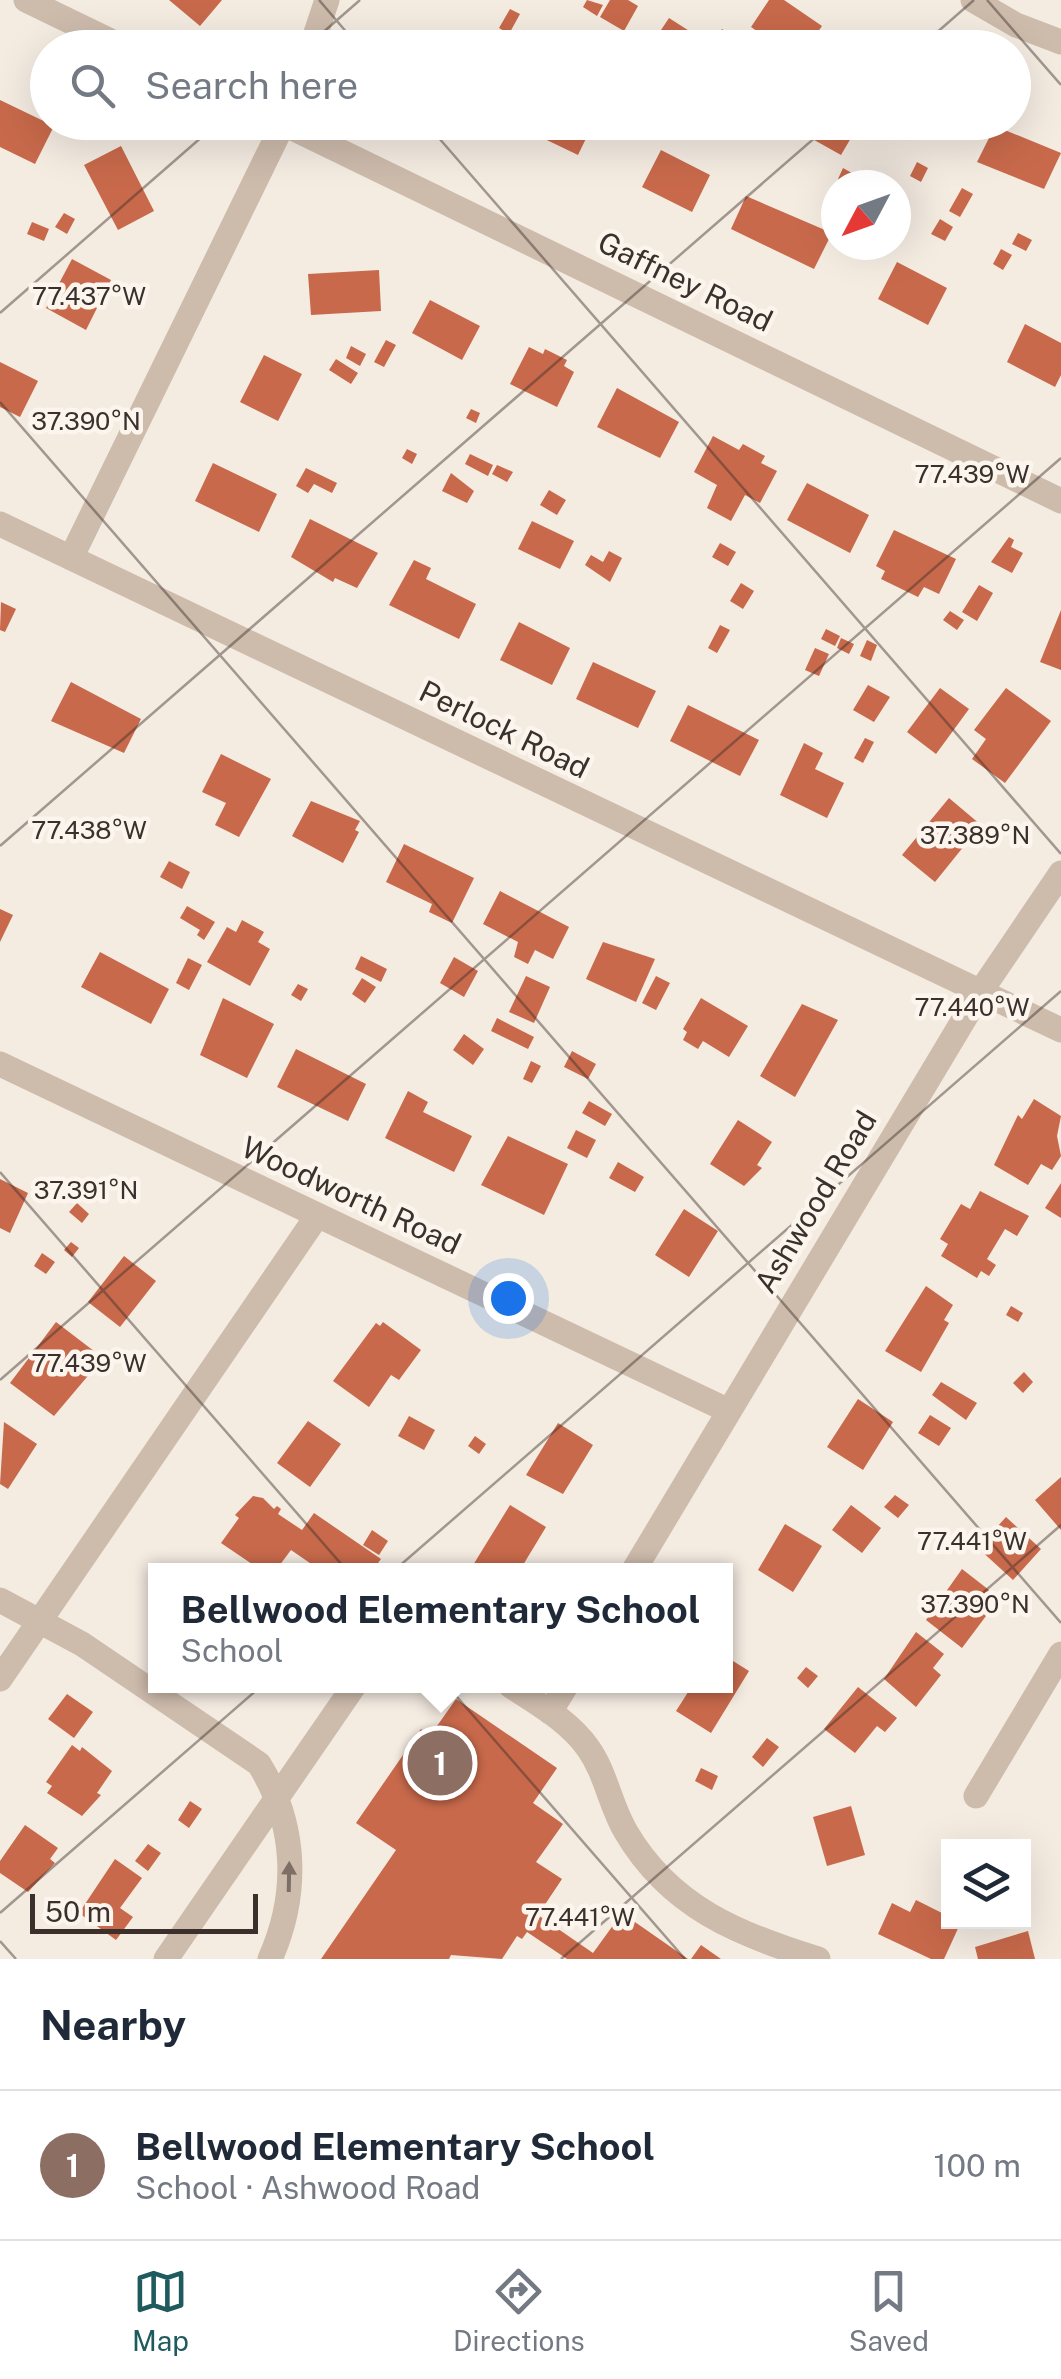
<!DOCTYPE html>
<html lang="en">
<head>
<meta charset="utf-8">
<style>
	:root { --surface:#fff; --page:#f2f2f3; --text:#1f2937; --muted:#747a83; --line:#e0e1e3; --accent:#1f5a5e }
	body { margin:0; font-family:"Public Sans",sans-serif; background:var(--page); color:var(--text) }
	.controls { position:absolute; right:30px; bottom:30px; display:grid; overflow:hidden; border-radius:0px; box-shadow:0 10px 40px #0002 }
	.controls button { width:90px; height:90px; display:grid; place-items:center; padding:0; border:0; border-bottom:2px solid var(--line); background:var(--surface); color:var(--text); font:50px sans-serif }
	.compass { position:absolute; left:821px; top:170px; width:90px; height:90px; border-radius:50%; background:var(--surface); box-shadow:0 10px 40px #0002; rotate:229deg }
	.scale { position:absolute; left:30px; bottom:25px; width:228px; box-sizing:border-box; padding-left:10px; border:5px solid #3b302b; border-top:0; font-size:28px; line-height:35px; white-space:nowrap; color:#3b302b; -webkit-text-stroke:8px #fbf5ee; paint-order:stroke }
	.you { position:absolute; left:508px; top:1298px; width:35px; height:35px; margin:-25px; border:8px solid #fff; border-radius:50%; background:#1a73e8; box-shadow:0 0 0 15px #1a73e833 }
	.badge { display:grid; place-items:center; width:65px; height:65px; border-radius:50%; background:var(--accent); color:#fff; font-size:32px; font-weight:700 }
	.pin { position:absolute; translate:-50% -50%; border:5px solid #fff; box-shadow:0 2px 10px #0006 }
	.popup { position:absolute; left:148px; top:1563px; width:585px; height:130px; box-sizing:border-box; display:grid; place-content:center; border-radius:0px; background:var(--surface); filter:drop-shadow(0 2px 8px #0005); font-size:32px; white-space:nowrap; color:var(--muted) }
	.popup b { font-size:38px; color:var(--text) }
	.popup::after { content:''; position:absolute; left:50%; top:100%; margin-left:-20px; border:20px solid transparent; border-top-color:var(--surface) }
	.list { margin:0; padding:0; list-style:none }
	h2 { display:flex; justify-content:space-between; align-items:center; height:130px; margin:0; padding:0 40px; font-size:42px }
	h2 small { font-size:32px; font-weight:400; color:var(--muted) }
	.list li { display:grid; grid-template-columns:65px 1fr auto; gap:30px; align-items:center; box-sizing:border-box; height:150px; padding:0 40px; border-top:2px solid var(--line) }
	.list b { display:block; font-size:38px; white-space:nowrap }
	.list p { margin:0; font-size:32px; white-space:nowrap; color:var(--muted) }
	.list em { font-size:32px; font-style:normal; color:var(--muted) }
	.icon { flex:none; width:55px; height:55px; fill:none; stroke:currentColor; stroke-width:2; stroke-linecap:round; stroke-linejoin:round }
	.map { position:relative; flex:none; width:1061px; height:1959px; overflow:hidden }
	.search { position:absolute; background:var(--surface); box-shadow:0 10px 40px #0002; left:30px; right:30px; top:30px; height:110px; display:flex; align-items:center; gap:25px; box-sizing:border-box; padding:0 35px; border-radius:55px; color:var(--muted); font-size:38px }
	.sheet { height:280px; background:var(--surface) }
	nav { display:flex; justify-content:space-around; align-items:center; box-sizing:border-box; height:140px; border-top:2px solid var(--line); background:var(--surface); font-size:28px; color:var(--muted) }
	nav a { display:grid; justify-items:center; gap:5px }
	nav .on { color:var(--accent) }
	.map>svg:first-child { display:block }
	.building { fill:#c8694b }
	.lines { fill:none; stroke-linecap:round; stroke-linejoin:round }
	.street { stroke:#cdbbac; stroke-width:25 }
	.oneway { fill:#7d6f65 }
	.ticks { fill:none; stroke:#3b302b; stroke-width:2.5; stroke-opacity:0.45 }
	.labels { text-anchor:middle; stroke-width:9; stroke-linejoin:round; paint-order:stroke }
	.street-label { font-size:30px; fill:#3b302b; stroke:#fbf5ee }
	.ticks-label { font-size:25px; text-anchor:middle; fill:#3b302b; stroke:#fbf5ee; stroke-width:9; stroke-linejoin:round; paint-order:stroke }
</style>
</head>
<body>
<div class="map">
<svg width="1061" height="1959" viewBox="0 0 1061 1959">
	<rect width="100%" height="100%" fill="#f4ebe1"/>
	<!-- building -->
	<path class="building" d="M169,0H222L200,26Z
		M587,0L603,5L597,16L583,7Z
		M610,0H628L638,6L624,31L600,17Z
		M769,0H784L822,26L807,48H781L751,27Z
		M510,9L520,14L509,34L499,28Z
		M669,18L705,41L701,48H649Z
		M722,29L734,37L727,48L714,40Z
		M419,32L440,48H407Z
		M0,100L54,126L35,164L0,147Z
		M534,122H594L578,155L530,132Z
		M780,122H806L798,134Z
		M815,122H852L858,126L841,155L807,136Z
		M901,122H940L930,139Z
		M995,126L1061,153L1044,189L977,162Z
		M121,146L154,211L118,230L84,165Z
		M661,150L710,175L692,212L642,187Z
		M917,162L928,168L921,182L910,176Z
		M843,168L859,177L854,185L838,179Z
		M962,188L973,194L960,217L949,211Z
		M746,196L832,233L814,269L731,229Z
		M64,213L75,219L67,234L55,227Z
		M940,219L953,227L945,241L931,234Z
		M32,222L49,229L44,241L27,234Z
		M1018,233L1032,240L1026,251L1012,244Z
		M1001,249L1012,255L1003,270L993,264Z
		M72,259L111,280L86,330L46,308Z
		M897,262L947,288L928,325L878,299Z
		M379,270L381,311L311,315L308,274Z
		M430,300L480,326L462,360L412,333Z
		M1025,324L1061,343V375L1055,387L1007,362Z
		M386,340L396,345L384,367L374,362Z
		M351,346L366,354L360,366L346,358Z
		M529,347L543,354L545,349L567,360L564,366L574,372L557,407L510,384Z
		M264,355L302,374L278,421L240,402Z
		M336,359L358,373L351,384L329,370Z
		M0,362L38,381L20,417L0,407Z
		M617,388L679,422L660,458L597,427Z
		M471,409L480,413L476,423L466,418Z
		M713,436L739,450L743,444L765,456L761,463L777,471L760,503L745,495L731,521L707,508L717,485L694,472Z
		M407,449L417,454L412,464L402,458Z
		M470,454L493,465L488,476L465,464Z
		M213,463L277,494L259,532L195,501Z
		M497,465L513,472L507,482L492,474Z
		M306,468L337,483L332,493L314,484L308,493L296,486Z
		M451,473L474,491L467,503L442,491Z
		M807,483L869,515L850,553L787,520Z
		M549,490L566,500L557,515L540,505Z
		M310,519L378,553L357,588L335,578L333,582L291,557Z
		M532,521L574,541L560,569L518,549Z
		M894,530L956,559L939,594L924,587L918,597L881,579L885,571L876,566Z
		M1009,537L1014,540L1011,547L1023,553L1012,573L991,562Z
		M720,543L736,552L728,566L712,557Z
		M609,551L622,558L610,582L585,565L591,555L603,562Z
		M414,560L431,568L426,579L476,604L459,639L389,605Z
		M741,583L754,591L743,609L730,601Z
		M979,585L993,593L977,621L962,612Z
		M1,602L16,609L5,632L0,630Z
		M1061,610V670L1040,662Z
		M950,611L964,620L957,630L943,620Z
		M519,622L570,648L552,685L500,660Z
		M720,625L730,630L717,653L708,648Z
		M826,629L840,636L835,646L821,639Z
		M841,638L854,644L849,654L837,648Z
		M867,640L877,645L871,661L860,656Z
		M815,648L829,654L819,676L805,670Z
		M593,662L656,691L638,728L576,699Z
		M71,682L141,719L124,753L51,721Z
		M868,685L890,697L874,722L853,710Z
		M940,688L969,709L936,754L907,732Z
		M1006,688L1051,721L1005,783L972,759L986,739L974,730Z
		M688,705L759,740L740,776L670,741Z
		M865,738L874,742L863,763L854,758Z
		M804,743L823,753L815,769L844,783L827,818L780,795Z
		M221,754L271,779L239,837L215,825L226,803L202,792Z
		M949,798L981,825L935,882L902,855Z
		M311,801L360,821L355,830L359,832L343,863L292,836Z
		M404,844L474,878L452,923L429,912L432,904L386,882Z
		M169,861L190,872L182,889L160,877Z
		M500,891L569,927L553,959L535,950L528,964L514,957L518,942L483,924Z
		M187,906L215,922L204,940L197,935L200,930L180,918Z
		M0,909L13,915L0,942Z
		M242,920L264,932L258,942L270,949L250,986L207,962L227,927L236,932Z
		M603,942L655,959L636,1002L586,979Z
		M100,952L169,989L151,1024L81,987Z
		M361,956L387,969L381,982L355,969Z
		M454,957L478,971L464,997L440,983Z
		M188,958L202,965L189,990L176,983Z
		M526,976L550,987L534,1023L509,1012Z
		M656,976L670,983L656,1010L642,1003Z
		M362,978L376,987L365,1003L352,994Z
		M298,984L308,989L301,1001L291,995Z
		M223,998L274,1024L247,1078L200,1055Z
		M701,998L748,1026L729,1057L703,1041L698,1049L683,1040L687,1032L683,1029Z
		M802,1004L838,1020L795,1097L760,1076Z
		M497,1018L534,1037L528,1049L491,1031Z
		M464,1034L484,1049L473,1065L453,1050Z
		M296,1049L366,1084L348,1121L277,1087Z
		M572,1051L596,1064L588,1079L564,1067Z
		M531,1061L541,1066L532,1083L523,1079Z
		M408,1091L428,1102L423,1112L472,1136L454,1172L385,1138Z
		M1034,1099L1061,1116L1057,1136L1061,1156L1052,1170L1041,1164L1028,1185L994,1165L1018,1115L1022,1119Z
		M589,1101L612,1114L605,1126L582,1113Z
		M738,1120L772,1142L757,1165L762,1168L744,1186L710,1164Z
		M576,1130L596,1140L587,1158L567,1148Z
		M508,1136L568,1164L544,1215L481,1185Z
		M618,1162L644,1177L635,1192L609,1178Z
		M0,1179L28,1193L10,1233L0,1228Z
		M1061,1183V1218L1045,1208Z
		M980,1191L1029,1216L1017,1236L1005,1229L987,1259L996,1265L989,1276L981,1271L977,1278L941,1256L948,1244L940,1239L961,1204L970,1209Z
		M77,1203L89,1214L82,1223L69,1212Z
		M684,1209L718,1231L689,1277L655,1255Z
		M71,1242L79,1248L72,1257L64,1250Z
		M42,1253L55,1262L46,1274L34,1266Z
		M124,1256L156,1281L120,1327L88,1302Z
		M926,1286L953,1305L944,1320L949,1323L921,1372L885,1351Z
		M1011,1306L1023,1313L1018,1322L1006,1315Z
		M56,1322L103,1358L54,1416L10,1383Z
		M383,1322L421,1350L399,1380L391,1375L369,1407L333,1381L376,1323L380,1326Z
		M1024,1372L1033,1382L1023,1393L1013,1383Z
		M941,1382L977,1403L966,1420L932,1395Z
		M858,1399L893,1422L863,1470L827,1447Z
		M930,1415L951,1428L939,1446L918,1433Z
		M409,1416L435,1430L424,1450L398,1436Z
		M308,1421L341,1444L310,1487L277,1463Z
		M4,1422L37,1444L8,1489L0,1484Z
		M558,1423L593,1445L563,1494L526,1475Z
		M475,1436L486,1444L479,1454L468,1446Z
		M1061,1477V1530L1035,1500Z
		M895,1495L909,1505L898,1518L884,1507Z
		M253,1496L263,1498L274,1509L277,1506L281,1509L278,1514L302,1530L314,1513L381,1559L373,1570H320L291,1550L276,1570H261L221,1543L239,1518L235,1515Z
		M510,1505L546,1527L520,1570H470Z
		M851,1505L881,1528L862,1553L832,1530Z
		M1006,1517L1041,1549L1013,1580L978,1548Z
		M785,1524L822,1546L793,1592L758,1570Z
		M372,1530L388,1541L379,1555L363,1545Z
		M962,1569L989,1590L978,1604L989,1612L962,1648L926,1620Z
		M916,1632L944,1654L933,1668L941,1675L916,1707L884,1679Z
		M725,1656L749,1671L711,1733L676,1711L692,1686H725Z
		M806,1667L818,1676L808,1688L797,1678Z
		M858,1687L897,1718L885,1732L877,1726L855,1753L824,1729Z
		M67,1694L93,1712L74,1738L48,1719Z
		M456,1699L557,1768L533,1803L563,1824L536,1862L562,1879L538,1915L593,1953L622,1913L688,1959H567L527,1932L522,1939L517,1936L502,1959L451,1955L449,1959H321L396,1850L356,1823L421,1729L430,1736Z
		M767,1738L779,1747L763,1767L752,1757Z
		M72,1745L80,1751L82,1747L112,1771L97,1793L101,1795L82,1816L47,1793L52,1786L46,1782Z
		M701,1768L718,1776L712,1790L695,1781Z
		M190,1801L202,1809L189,1828L178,1820Z
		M851,1806L865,1855L827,1866L813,1817Z
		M25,1825L58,1848L50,1859L55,1863L28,1892L0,1873V1861Z
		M148,1844L161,1853L148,1871L135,1861Z
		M115,1859L142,1878L120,1908L133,1917L116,1940L79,1913Z
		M916,1900L948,1916V1922H961L944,1959H931L878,1934L892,1903L910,1912Z
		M1028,1931L1035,1959H978L975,1947Z
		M701,1945L721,1959H691Z"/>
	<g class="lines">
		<!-- street -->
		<path class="street" d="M26,0L125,48
			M973,0L1016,25L1061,42
			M311,48L327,0
			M280,122L1061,501
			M0,524L1061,1030
			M71,558L284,122
			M0,1064L729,1411
			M634,1570L981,991L1061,873
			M0,1600L82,1644L259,1764C297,1825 299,1894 270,1959
			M0,1679L317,1216
			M511,1686C538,1704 569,1721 588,1748C606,1773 610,1805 626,1832C670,1907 739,1935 818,1959
			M550,1712L566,1686
			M976,1796L1061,1654
			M166,1959L354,1686"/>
	</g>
	<!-- one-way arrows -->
	<defs><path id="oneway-solid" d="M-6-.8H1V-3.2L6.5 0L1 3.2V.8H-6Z" transform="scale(2.5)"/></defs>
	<use class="oneway" href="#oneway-solid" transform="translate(289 1877) rotate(-89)"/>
	<!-- ticks -->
	<path class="ticks" d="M319,0L360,48M987,0L1061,85M305,48L360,0M919,48L974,0M425,122L1061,854M0,313L219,122M0,402L1061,1623M0,846L833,122M0,1172L685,1959M0,1380L1061,458M0,1913L1061,991M0,1941L16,1959M561,1959L1061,1525"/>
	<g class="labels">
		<!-- street labels -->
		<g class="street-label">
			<text transform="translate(685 282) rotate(26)" y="10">Gaffney Road</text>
			<text transform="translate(504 730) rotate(26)" y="10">Perlock Road</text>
			<text transform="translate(351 1196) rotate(25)" y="10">Woodworth Road</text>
			<text transform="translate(816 1202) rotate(-59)" y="10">Ashwood Road</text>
		</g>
	</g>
	<g class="ticks-label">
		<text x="89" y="305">77.437°W</text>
		<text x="86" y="430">37.390°N</text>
		<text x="972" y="483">77.439°W</text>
		<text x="89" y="839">77.438°W</text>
		<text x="975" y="844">37.389°N</text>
		<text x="972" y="1016">77.440°W</text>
		<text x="86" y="1199">37.391°N</text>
		<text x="89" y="1372">77.439°W</text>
		<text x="972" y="1550">77.441°W</text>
		<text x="975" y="1613">37.390°N</text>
		<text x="580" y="1926">77.441°W</text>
	</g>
</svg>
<div class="controls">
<button><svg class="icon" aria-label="layers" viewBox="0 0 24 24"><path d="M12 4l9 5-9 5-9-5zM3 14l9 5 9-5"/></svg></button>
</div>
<svg class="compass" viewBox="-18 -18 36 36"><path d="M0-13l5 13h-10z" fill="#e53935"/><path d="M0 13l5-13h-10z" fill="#747a83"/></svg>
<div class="scale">50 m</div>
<div class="you"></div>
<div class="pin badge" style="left:440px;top:1763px;background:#8d6e63">1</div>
<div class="popup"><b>Bellwood Elementary School</b>School</div>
<div class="search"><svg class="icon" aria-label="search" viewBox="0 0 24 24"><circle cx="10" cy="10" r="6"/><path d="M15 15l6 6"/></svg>Search here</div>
</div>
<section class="sheet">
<h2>Nearby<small></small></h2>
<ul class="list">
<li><span class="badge" style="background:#8d6e63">1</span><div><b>Bellwood Elementary School</b><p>School · Ashwood Road</p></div><em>100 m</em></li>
</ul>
</section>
<nav>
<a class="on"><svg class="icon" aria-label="map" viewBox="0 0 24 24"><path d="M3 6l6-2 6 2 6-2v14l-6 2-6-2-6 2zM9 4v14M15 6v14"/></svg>Map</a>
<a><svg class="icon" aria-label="directions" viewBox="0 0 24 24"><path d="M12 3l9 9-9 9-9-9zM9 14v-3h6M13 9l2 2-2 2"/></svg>Directions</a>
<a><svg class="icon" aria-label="saved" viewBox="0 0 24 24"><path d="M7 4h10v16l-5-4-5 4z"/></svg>Saved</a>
</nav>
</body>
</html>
